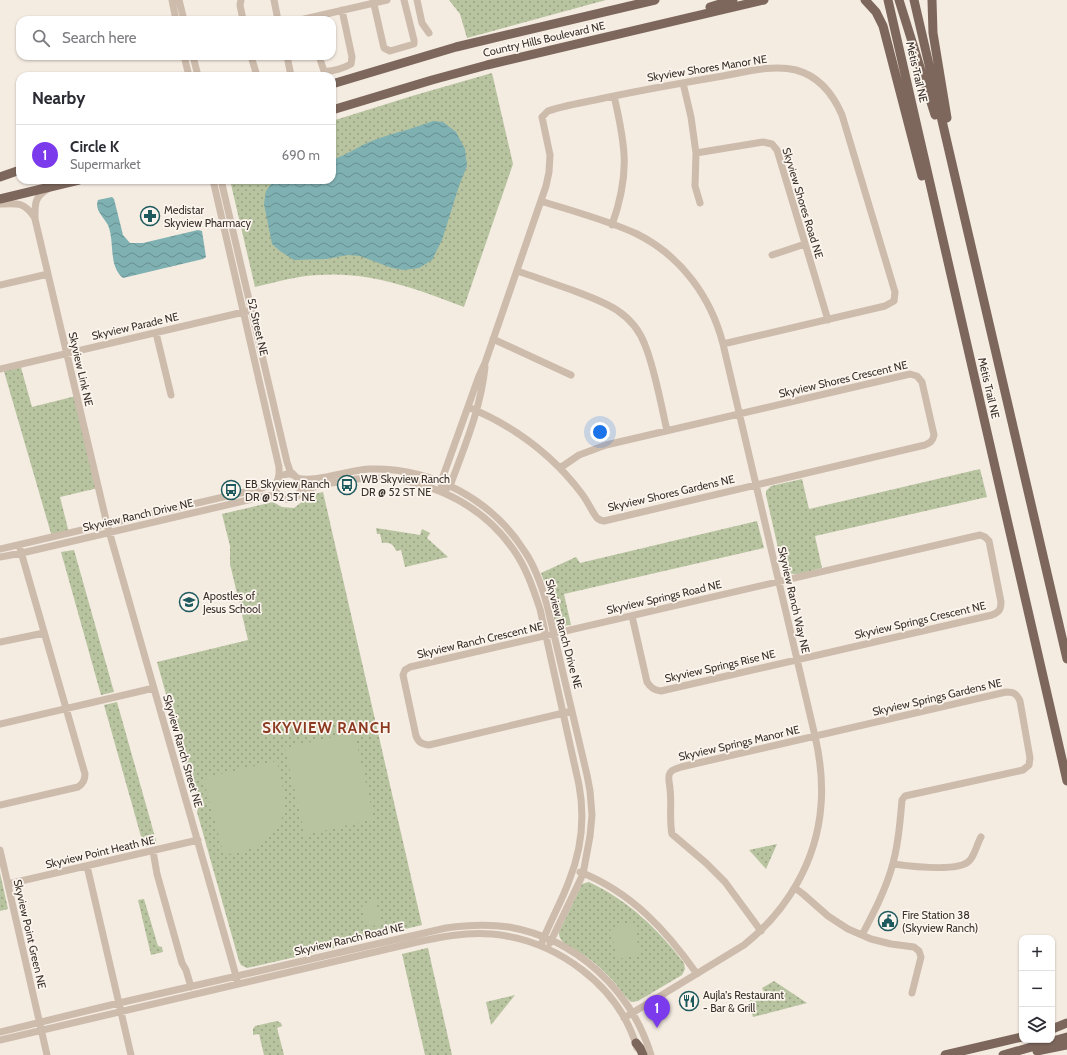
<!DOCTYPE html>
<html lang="en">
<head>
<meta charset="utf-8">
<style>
	:root { --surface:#fff; --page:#f2f2f3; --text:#2b2b33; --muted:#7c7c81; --line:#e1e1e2; --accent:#7c3aed }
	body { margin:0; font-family:Cabin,sans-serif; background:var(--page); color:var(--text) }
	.controls { position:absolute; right:12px; bottom:12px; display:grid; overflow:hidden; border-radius:8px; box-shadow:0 1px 3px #0004 }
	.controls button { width:36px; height:36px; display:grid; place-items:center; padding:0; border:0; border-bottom:1px solid var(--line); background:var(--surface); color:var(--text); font:20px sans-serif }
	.you { position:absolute; left:600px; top:432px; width:14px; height:14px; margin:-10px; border:3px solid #fff; border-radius:50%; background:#1a73e8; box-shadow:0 0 0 6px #1a73e833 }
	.badge { display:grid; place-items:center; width:26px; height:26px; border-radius:50%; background:var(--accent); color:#fff; font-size:13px; font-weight:700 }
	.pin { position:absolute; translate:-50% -33px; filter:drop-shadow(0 1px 2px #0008) }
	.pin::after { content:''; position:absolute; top:21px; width:14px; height:12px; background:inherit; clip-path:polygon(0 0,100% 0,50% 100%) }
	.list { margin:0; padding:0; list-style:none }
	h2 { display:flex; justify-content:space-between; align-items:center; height:52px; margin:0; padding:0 16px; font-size:17px }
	h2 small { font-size:13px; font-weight:400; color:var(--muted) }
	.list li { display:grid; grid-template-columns:26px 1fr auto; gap:12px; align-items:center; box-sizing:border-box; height:60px; padding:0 16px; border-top:1px solid var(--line) }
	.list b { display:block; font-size:15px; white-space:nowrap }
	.list p { margin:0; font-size:13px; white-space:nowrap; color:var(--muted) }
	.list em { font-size:13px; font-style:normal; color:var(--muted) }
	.icon { flex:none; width:22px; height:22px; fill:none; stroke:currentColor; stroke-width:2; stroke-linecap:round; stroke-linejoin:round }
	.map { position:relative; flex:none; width:1067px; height:1055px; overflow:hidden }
	.search { position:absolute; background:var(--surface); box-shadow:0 1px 3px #0004; left:16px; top:16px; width:320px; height:44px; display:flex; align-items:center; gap:10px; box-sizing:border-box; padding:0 14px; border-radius:12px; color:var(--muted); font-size:15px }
	.panel { position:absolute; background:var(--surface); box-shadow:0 1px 3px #0004; left:16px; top:72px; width:320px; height:112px; border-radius:12px }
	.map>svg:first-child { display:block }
	.park { fill:url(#park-dots) }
	.garden { fill:#b8c4a0 }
	.water { fill:url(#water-waves) }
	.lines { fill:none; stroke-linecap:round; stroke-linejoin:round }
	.minor { stroke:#cdbbac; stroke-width:7 }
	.major { stroke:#7d675c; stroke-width:9 }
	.labels { text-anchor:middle; stroke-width:3.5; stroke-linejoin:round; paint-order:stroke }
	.street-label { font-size:11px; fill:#3b302b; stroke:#fbf5ee }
	.poi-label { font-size:11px; fill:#3b302b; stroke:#fbf5ee; text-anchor:start }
	.district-label { font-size:15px; font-weight:bold; letter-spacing:1px; fill:#8c3b22; stroke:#fbf5ee }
</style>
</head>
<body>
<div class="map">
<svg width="1067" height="1055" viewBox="0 0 1067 1055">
	<defs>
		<pattern id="park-dots" width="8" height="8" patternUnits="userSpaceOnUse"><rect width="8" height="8" fill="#b8c4a0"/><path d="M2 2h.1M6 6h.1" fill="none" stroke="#97a083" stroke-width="1.8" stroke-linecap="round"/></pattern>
		<pattern id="water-waves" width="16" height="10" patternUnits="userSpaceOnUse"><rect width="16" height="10" fill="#7fb0b2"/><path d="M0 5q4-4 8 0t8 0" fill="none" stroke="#699091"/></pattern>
	</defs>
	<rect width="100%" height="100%" fill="#f4ebe1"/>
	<!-- park -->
	<path class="park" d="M449,0H606L467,38L460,14Z
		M492,73L513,164L464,307C417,289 370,271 318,275C297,276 276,282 255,287L230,180H332V121L412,96Z
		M20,364L32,407L76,396L98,488L60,497L69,533L52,537L3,368Z
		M980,469L987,497L815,536L822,568C811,570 792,579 783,570L766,495V491L771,486L802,479L809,509Z
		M323,492L422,925L342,944L339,947L247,968L241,965L239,961L197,812L198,808L157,662L248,640L230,564V546L222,514L273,502L282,507L294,508L298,505L310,495Z
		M757,521L764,548L564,594L571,625L560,626L555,623L550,598L541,573L576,557L580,563Z
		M376,528L420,535L422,529L430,533L427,538L448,557L405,567L401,550L396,551C394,544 389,542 382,543L380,534H377Z
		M74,550L114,692L101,695L61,552Z
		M117,702L157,844L144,847L104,705Z
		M777,844L766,869L749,850Z
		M0,873L8,909L0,911Z
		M589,882C629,901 658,929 684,963L685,969L682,975L638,1001L631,1002C625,997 620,989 615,983C606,973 596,963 585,956C576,949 558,945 559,932L582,884Z
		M144,899L158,946L162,947L163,952L151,955L138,900Z
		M427,948H428L452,1055H425L402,954Z
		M774,981L807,1003L753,1017L749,1003L750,1000L764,992L762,988Z
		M515,995L491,1025L486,1002Z
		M277,1021L281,1023L282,1026L277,1028L284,1055H264L259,1034L253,1035V1029L255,1026Z"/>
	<!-- garden -->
	<path class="garden" d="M354,732L374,819L305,835L285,748Z
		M277,761C285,797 294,827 254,847C245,851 233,853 224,855L203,778Z
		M376,900L381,924L367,927L362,904Z
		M633,922L640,954L618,959L610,928Z"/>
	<!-- water -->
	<path class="water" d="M433,121L443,122L456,132L465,149L467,166L459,186L442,240L432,260L419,268L404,270L392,268L360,256L348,255L326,259L294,260L280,251L272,244L264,204L266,191L274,180H332V160C349,154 363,143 380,138C398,132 415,128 433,121Z
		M112,197L114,199L123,235L130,243H143L198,230L202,231L206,257L203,259L123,278C108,266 115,242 108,225C104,217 94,210 98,200Z"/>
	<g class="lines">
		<!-- minor -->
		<path class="minor" d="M172,0L176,20
			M179,0L184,20
			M241,0L240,5L243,20
			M274,0L278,20
			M373,0L383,44L384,48L390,51L414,44V40L404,0
			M417,0L422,23L429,33
			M300,20L387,0
			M184,56L189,76
			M193,56L198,76
			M251,56L257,76
			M287,56L291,76
			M319,56L324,71C332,72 344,68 351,64L352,57L342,10
			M683,83L691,117L696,153L763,142L772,144L777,150L828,320
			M696,153L695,186L700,203
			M213,180L279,467V474L278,479
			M221,180L287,462L290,471L294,475
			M48,189C34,197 35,204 35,219L107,524L233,965L238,984
			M541,201C572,211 607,220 637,234C681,256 711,297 723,344L815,736C820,758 823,782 821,805C817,861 787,911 744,945L624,1018
			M0,204C18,203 24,202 35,218
			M612,225C630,174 626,147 614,96
			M772,255L805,244
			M517,271C535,277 552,283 569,289C601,301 632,310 645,345C655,370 661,404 667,431
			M0,285L48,274
			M156,333L171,395
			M493,339L571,375
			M0,369L248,311
			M468,407C514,426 552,454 582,494C588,502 591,510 597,518L600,520L604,521L925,445C930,443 933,441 934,435L922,382L917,376L910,374L606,445L579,455L560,468
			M297,478C315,483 348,470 369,469C431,467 492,499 525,552C536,568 542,587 547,605L587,775L590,791L592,815L590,836L583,874L550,943
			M447,488L450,486C464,448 481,408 485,367
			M442,492L441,482L479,376L485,363L546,186L549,172L550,155L542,117L548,111C563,106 579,103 595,100C636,91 676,84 717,77C742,73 771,64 796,70C818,76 833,94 842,115L895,292L894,301L885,306L723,344
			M281,498C265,484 287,465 298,479C302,484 301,489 299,494
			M0,549L262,488L276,483
			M0,557L22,553L265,496C269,496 273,495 277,496C282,498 286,501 291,499C297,498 301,492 306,490C320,484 342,481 357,479C416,473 478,499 513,549C526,567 533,588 540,609L579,785C585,817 581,851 569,881C561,903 549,923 541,945
			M0,642L44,633
			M572,711L429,745C422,744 419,743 416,736L403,675L405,670L410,667L980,535L985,537L989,541L1001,602C1001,610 999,612 992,615L661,691C654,690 651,688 647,682L632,616
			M0,724L154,688
			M0,805L78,787C83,784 85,780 85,774L19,545
			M0,850L47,1055
			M153,851L157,874L182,963L186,970L191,987
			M893,864C908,866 960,873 970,860C975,854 977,844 981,837
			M87,866L131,1055
			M580,872C631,892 666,930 697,974
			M8,884L198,840
			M795,888L803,894L828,916L848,929L871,939L891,944L914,947L919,951L921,957L912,993
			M761,931L725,882L706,863L672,834C669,820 672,804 670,789C670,784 667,777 670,773C672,769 678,768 681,767L1006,692C1014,692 1017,694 1020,701L1030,758L1029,765L1023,770L905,796L902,800C900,823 898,848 891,870C884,893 873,914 862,935
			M0,1032L119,1003L446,928C467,925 488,924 509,927C577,939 631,990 651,1055
			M0,1040L413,943C439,937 465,932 492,934C556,940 619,985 637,1048"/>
		<!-- major -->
		<path class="major" d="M865,0L876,12L883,26L922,176
			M888,0L1067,781
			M899,0L935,115
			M914,0L1067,659
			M932,0L933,33L947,118
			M710,7L733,0
			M332,84L456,47L655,0
			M332,110L432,80L487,65L764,0
			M0,177L20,170
			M0,199L79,180
			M1052,1029L1067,1023
			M636,1043L640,1048L643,1055
			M1037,1051L1067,1045
			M945,1055L1022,1037
			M1003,1055L1067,1037"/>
	</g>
	<!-- icons -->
	<defs>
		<g id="pharmacy-ring" transform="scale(1)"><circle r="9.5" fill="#fbf5ee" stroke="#1f5a5e" stroke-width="1.5"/><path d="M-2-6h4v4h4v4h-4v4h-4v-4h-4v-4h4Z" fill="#1f5a5e"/></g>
		<g id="bus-ring" transform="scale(1)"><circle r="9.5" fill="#fbf5ee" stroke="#1f5a5e" stroke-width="1.5"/><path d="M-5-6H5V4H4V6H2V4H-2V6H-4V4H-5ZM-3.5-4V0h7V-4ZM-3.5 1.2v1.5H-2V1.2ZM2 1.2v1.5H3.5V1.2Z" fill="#1f5a5e"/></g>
		<g id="school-ring" transform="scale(1)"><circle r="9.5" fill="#fbf5ee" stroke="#1f5a5e" stroke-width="1.5"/><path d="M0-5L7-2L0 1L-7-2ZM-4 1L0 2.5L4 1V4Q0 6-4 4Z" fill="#1f5a5e"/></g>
		<g id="civic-ring" transform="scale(1)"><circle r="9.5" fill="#fbf5ee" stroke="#1f5a5e" stroke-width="1.5"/><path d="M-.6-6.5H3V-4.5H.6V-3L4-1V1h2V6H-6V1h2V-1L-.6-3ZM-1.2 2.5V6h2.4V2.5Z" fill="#1f5a5e"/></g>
		<g id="restaurant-ring" transform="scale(1)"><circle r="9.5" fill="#fbf5ee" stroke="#1f5a5e" stroke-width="1.5"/><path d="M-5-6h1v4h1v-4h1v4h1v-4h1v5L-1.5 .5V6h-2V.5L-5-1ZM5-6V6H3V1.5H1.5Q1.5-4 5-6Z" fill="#1f5a5e"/></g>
	</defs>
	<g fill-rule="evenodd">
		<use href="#pharmacy-ring" x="150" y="216"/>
		<use href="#bus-ring" x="347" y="485"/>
		<use href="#bus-ring" x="231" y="490"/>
		<use href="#school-ring" x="189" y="602"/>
		<use href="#civic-ring" x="888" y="921"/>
		<use href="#restaurant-ring" x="689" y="1001"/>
	</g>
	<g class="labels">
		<!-- street labels -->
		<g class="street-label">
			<text transform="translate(544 39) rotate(-13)" y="4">Country Hills Boulevard NE</text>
			<text transform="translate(707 68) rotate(-9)" y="4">Skyview Shores Manor NE</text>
			<text transform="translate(917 72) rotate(77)" y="4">Métis Trail NE</text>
			<text transform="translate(803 203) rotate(73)" y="4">Skyview Shores Road NE</text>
			<text transform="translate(135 326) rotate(-13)" y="4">Skyview Parade NE</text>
			<text transform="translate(258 327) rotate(77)" y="4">52 Street NE</text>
			<text transform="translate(81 369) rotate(77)" y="4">Skyview Link NE</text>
			<text transform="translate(843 379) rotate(-13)" y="4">Skyview Shores Crescent NE</text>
			<text transform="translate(989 388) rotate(77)" y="4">Métis Trail NE</text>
			<text transform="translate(671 493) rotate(-13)" y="4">Skyview Shores Gardens NE</text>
			<text transform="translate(138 515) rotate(-13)" y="4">Skyview Ranch Drive NE</text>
			<text transform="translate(664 597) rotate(-13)" y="4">Skyview Springs Road NE</text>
			<text transform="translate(794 600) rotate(77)" y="4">Skyview Ranch Way NE</text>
			<text transform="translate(920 620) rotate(-13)" y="4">Skyview Springs Crescent NE</text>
			<text transform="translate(564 634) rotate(75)" y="4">Skyview Ranch Drive NE</text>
			<text transform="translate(480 640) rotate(-13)" y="4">Skyview Ranch Crescent NE</text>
			<text transform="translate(720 666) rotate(-13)" y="4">Skyview Springs Rise NE</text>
			<text transform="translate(937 697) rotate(-13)" y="4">Skyview Springs Gardens NE</text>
			<text transform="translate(739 743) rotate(-13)" y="4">Skyview Springs Manor NE</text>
			<text transform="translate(183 751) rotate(74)" y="4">Skyview Ranch Street NE</text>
			<text transform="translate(100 852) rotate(-13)" y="4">Skyview Point Heath NE</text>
			<text transform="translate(30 934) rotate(77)" y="4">Skyview Point Green NE</text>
			<text transform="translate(349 939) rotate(-13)" y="4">Skyview Ranch Road NE</text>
		</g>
		<!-- poi labels -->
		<g class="poi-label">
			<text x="164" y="214">Medistar<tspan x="164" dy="13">Skyview Pharmacy</tspan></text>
			<text x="361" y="483">WB Skyview Ranch<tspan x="361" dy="13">DR @ 52 ST NE</tspan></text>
			<text x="245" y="488">EB Skyview Ranch<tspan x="245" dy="13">DR @ 52 ST NE</tspan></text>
			<text x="203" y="600">Apostles of<tspan x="203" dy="13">Jesus School</tspan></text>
			<text x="902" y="919">Fire Station 38<tspan x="902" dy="13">(Skyview Ranch)</tspan></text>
			<text x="703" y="999">Aujla's Restaurant<tspan x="703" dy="13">- Bar &amp; Grill</tspan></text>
		</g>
		<!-- district labels -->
		<g class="district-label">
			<text x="327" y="733">SKYVIEW RANCH</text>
		</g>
	</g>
</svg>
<div class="controls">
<button>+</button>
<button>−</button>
<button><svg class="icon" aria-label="layers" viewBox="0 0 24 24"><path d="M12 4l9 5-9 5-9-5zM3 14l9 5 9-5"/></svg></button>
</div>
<div class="you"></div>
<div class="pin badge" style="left:657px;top:1028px">1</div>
<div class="search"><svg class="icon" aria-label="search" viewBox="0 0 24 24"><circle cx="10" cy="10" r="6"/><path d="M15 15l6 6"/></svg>Search here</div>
<section class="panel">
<h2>Nearby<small></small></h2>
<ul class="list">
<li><span class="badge">1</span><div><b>Circle K</b><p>Supermarket</p></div><em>690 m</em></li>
</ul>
</section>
</div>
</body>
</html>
